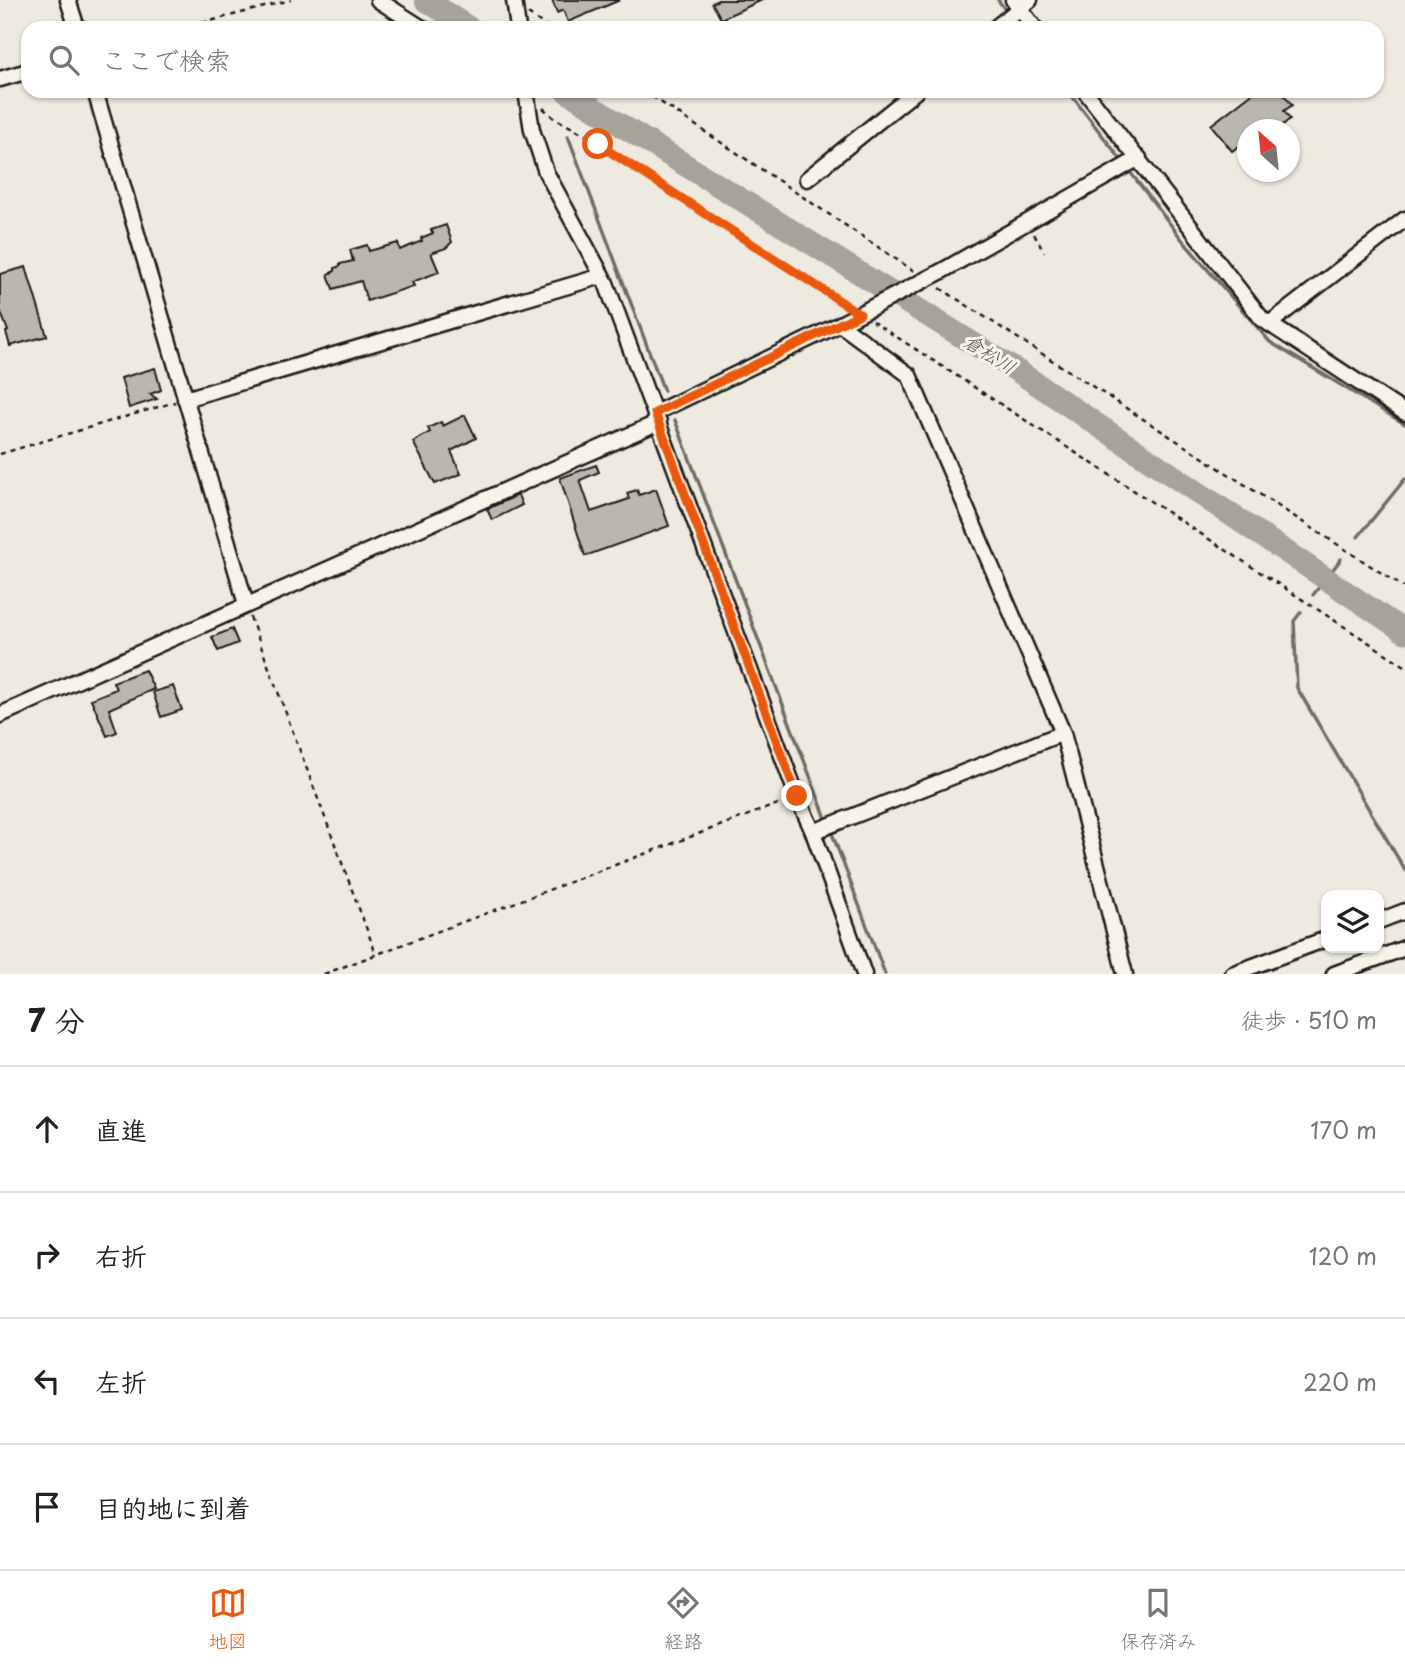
<!DOCTYPE html>
<html lang="ja">
<head>
<meta charset="utf-8">
<style>
	:root { --surface:#fff; --page:#f2f2f2; --text:#222; --muted:#767676; --line:#e0e0e0; --accent:#ea580c }
	body { margin:0; font-family:"Playpen Sans","Klee One",sans-serif; background:var(--page); color:var(--text) }
	.controls { position:absolute; right:21px; bottom:21px; display:grid; overflow:hidden; border-radius:14px; box-shadow:0 2px 5px #0004 }
	.controls button { width:63px; height:63px; display:grid; place-items:center; padding:0; border:0; border-bottom:2px solid var(--line); background:var(--surface); color:var(--text); font:35px sans-serif }
	.compass { position:absolute; left:1237px; top:119px; width:63px; height:63px; border-radius:50%; background:var(--surface); box-shadow:0 2px 5px #0004; rotate:333deg }
	.stop { position:absolute; width:21px; height:21px; margin:-16px; border:5px solid #ea580c; border-radius:50%; background:#fff }
	.stop.end { background:#ea580c; border-color:#fff; box-shadow:0 2px 7px #0008 }
	.list { margin:0; padding:0; list-style:none }
	h2 { display:flex; justify-content:space-between; align-items:center; height:91px; margin:0; padding:0 28px; font-size:30px }
	h2 small { font-size:23px; font-weight:400; color:var(--muted) }
	.list li { display:grid; grid-template-columns:46px 1fr auto; gap:21px; align-items:center; box-sizing:border-box; height:126px; padding:0 28px; border-top:2px solid var(--line) }
	.list b { display:block; font-size:26px; white-space:nowrap }
	.list em { font-size:23px; font-style:normal; color:var(--muted) }
	.icon { flex:none; width:38px; height:38px; fill:none; stroke:currentColor; stroke-width:2; stroke-linecap:round; stroke-linejoin:round }
	.map { position:relative; flex:none; width:1405px; height:974px; overflow:hidden }
	.search { position:absolute; background:var(--surface); box-shadow:0 2px 5px #0004; left:21px; right:21px; top:21px; height:77px; display:flex; align-items:center; gap:18px; box-sizing:border-box; padding:0 24px; border-radius:21px; color:var(--muted); font-size:26px }
	.sheet { height:595px; background:var(--surface) }
	nav { display:flex; justify-content:space-around; align-items:center; box-sizing:border-box; height:98px; border-top:2px solid var(--line); background:var(--surface); font-size:19px; color:var(--muted) }
	nav a { display:grid; justify-items:center; gap:4px }
	nav .on { color:var(--accent) }
	.map>svg:first-child { display:block }
	.lines { fill:none; stroke-linecap:round; stroke-linejoin:round }
	.stream { stroke:#6f6d69; stroke-width:3.5 }
	.river { stroke:#a6a39d; stroke-width:23 }
	.building { fill:#bab7af; stroke:#1c1c1c; stroke-width:2 }
	.minor-casing { stroke:#1c1c1c; stroke-width:19 }
	.path { stroke:#1c1c1c; stroke-width:2.5; stroke-dasharray:5 5; stroke-linecap:butt }
	.minor { stroke:#f7f3e8; stroke-width:14 }
	.route { stroke:#ea580c; stroke-width:9 }
	.labels { text-anchor:middle; stroke-width:6; stroke-linejoin:round; paint-order:stroke }
	.water-label { font-size:19px; font-style:italic; fill:#535250; stroke:#f7f3e8 }
</style>
</head>
<body>
<div class="map">
<svg width="1405" height="974" viewBox="0 0 1405 974">
	<rect width="100%" height="100%" fill="#eeeae0"/>
	<filter id="ink" filterUnits="userSpaceOnUse"><feTurbulence type="fractalNoise" baseFrequency=".0143" numOctaves="2"/><feDisplacementMap in="SourceGraphic" scale="14" xChannelSelector="R" yChannelSelector="G"/><feConvolveMatrix kernelMatrix="1 2 1 2 8 2 1 2 1" color-interpolation-filters="sRGB"/></filter>
	<g filter="url(#ink)">
		<g class="lines">
			<!-- stream -->
			<path class="stream" d="M998,0L1007,12
				M1012,18L1020,28
				M1068,91L1122,161
				M568,136L664,391
				M1127,168L1184,242L1270,342L1405,424
				M675,420L827,821
				M1358,537L1405,479
				M1313,595L1341,559
				M1301,612L1294,621L1297,688L1405,870
				M830,828L885,974"/>
			<!-- river -->
			<path class="river" d="M426,0L469,28
				M566,91L1019,372L1405,632"/>
		</g>
		<!-- building -->
		<path class="building" d="M552,0H620L568,22L563,10L557,13Z
			M718,0H762L721,19L712,3Z
			M1255,91H1281L1292,105L1284,111L1290,119L1277,130H1248V139L1232,151L1211,125Z
			M446,225L452,242L446,248L431,253L439,272L412,282L414,286L367,301L361,281L333,289L328,274L335,271V268L340,266V264L353,261L350,250L367,245L369,251L398,243L400,250L422,241L421,238L433,233L431,230Z
			M26,267L47,336L10,346L6,332L8,331L0,310V274Z
			M155,368L161,390L150,394L157,399L129,408L121,378Z
			M465,415L476,438L451,451L461,474L435,484L413,442L430,432L428,428L441,422L443,426Z
			M596,465L599,472L580,480L591,512L629,499L627,493L637,490L639,495L656,489L669,526L585,556L560,478Z
			M518,495L522,505L492,520L487,509Z
			M232,629L238,643L218,651L212,637Z
			M145,670L154,689L109,709L117,732L107,736L91,699L116,689L113,682Z
			M173,686L182,710L161,717L153,692Z"/>
		<g class="lines">
			<!-- minor casing -->
			<g class="minor-casing">
				<path id="minor" d="M68,0L77,28
					M378,0L422,28
					M514,0L518,28
					M1013,0L1035,28
					M995,28L1030,0
					M0,79L28,71
					M95,91L246,604
					M526,91L532,130L546,172L606,283L797,796L813,832L864,974
					M1085,91L1262,319L1405,413
					M807,179L916,91
					M840,324L909,375L1063,733L1125,974
					M1269,324L1405,219
					M185,399L602,276
					M655,413L840,324L942,271L1139,158
					M0,715L659,422
					M813,832L1063,733
					M1379,921L1405,911
					M1232,974L1326,939
					M1334,974L1405,948"/>
			</g>
			<!-- path -->
			<path class="path" d="M528,14L549,28
				M183,28L291,0
				M644,91L914,271
				M543,108L554,118L584,134L848,306
				M1034,234L1044,252
				M940,288L1405,588
				M872,321L1405,666
				M0,454L175,402
				M250,617L376,954
				M324,974L786,801"/>
			<!-- minor -->
			<use href="#minor" class="minor"/>
		</g>
	</g>
	<g class="lines" filter="url(#ink)">
		<!-- route -->
		<path class="route" d="M598,144L860,314L655,413L797,796"/>
	</g>
	<g class="labels">
		<!-- water labels -->
		<g class="water-label">
			<text transform="translate(990 354) rotate(32)" y="7">倉松川</text>
		</g>
	</g>
</svg>
<div class="controls">
<button><svg class="icon" aria-label="layers" viewBox="0 0 24 24"><path d="M12 4l9 5-9 5-9-5zM3 14l9 5 9-5"/></svg></button>
</div>
<svg class="compass" viewBox="-18 -18 36 36"><path d="M0-13l5 13h-10z" fill="#e53935"/><path d="M0 13l5-13h-10z" fill="#767676"/></svg>
<div class="stop" style="left:598px;top:144px"></div>
<div class="stop end" style="left:797px;top:796px"></div>
<div class="search"><svg class="icon" aria-label="search" viewBox="0 0 24 24"><circle cx="10" cy="10" r="6"/><path d="M15 15l6 6"/></svg>ここで検索</div>
</div>
<section class="sheet">
<h2>7 分<small>徒歩 · 510 m</small></h2>
<ul class="list">
<li><svg class="icon" aria-label="ahead" viewBox="0 0 24 24"><path d="M12 20V5M6 11l6-6 6 6"/></svg><div><b>直進</b></div><em>170 m</em></li>
<li><svg class="icon" aria-label="right" viewBox="0 0 24 24"><path d="M7 20v-9h11M14 6l5 5-5 5"/></svg><div><b>右折</b></div><em>120 m</em></li>
<li><svg class="icon" aria-label="left" viewBox="0 0 24 24"><path d="M17 20v-9H6M10 6l-5 5 5 5"/></svg><div><b>左折</b></div><em>220 m</em></li>
<li><svg class="icon" aria-label="arrive" viewBox="0 0 24 24"><path d="M6 21V4h12l-3 4 3 4H6"/></svg><div><b>目的地に到着</b></div></li>
</ul>
</section>
<nav>
<a class="on"><svg class="icon" aria-label="map" viewBox="0 0 24 24"><path d="M3 6l6-2 6 2 6-2v14l-6 2-6-2-6 2zM9 4v14M15 6v14"/></svg>地図</a>
<a><svg class="icon" aria-label="directions" viewBox="0 0 24 24"><path d="M12 3l9 9-9 9-9-9zM9 14v-3h6M13 9l2 2-2 2"/></svg>経路</a>
<a><svg class="icon" aria-label="saved" viewBox="0 0 24 24"><path d="M7 4h10v16l-5-4-5 4z"/></svg>保存済み</a>
</nav>
</body>
</html>
